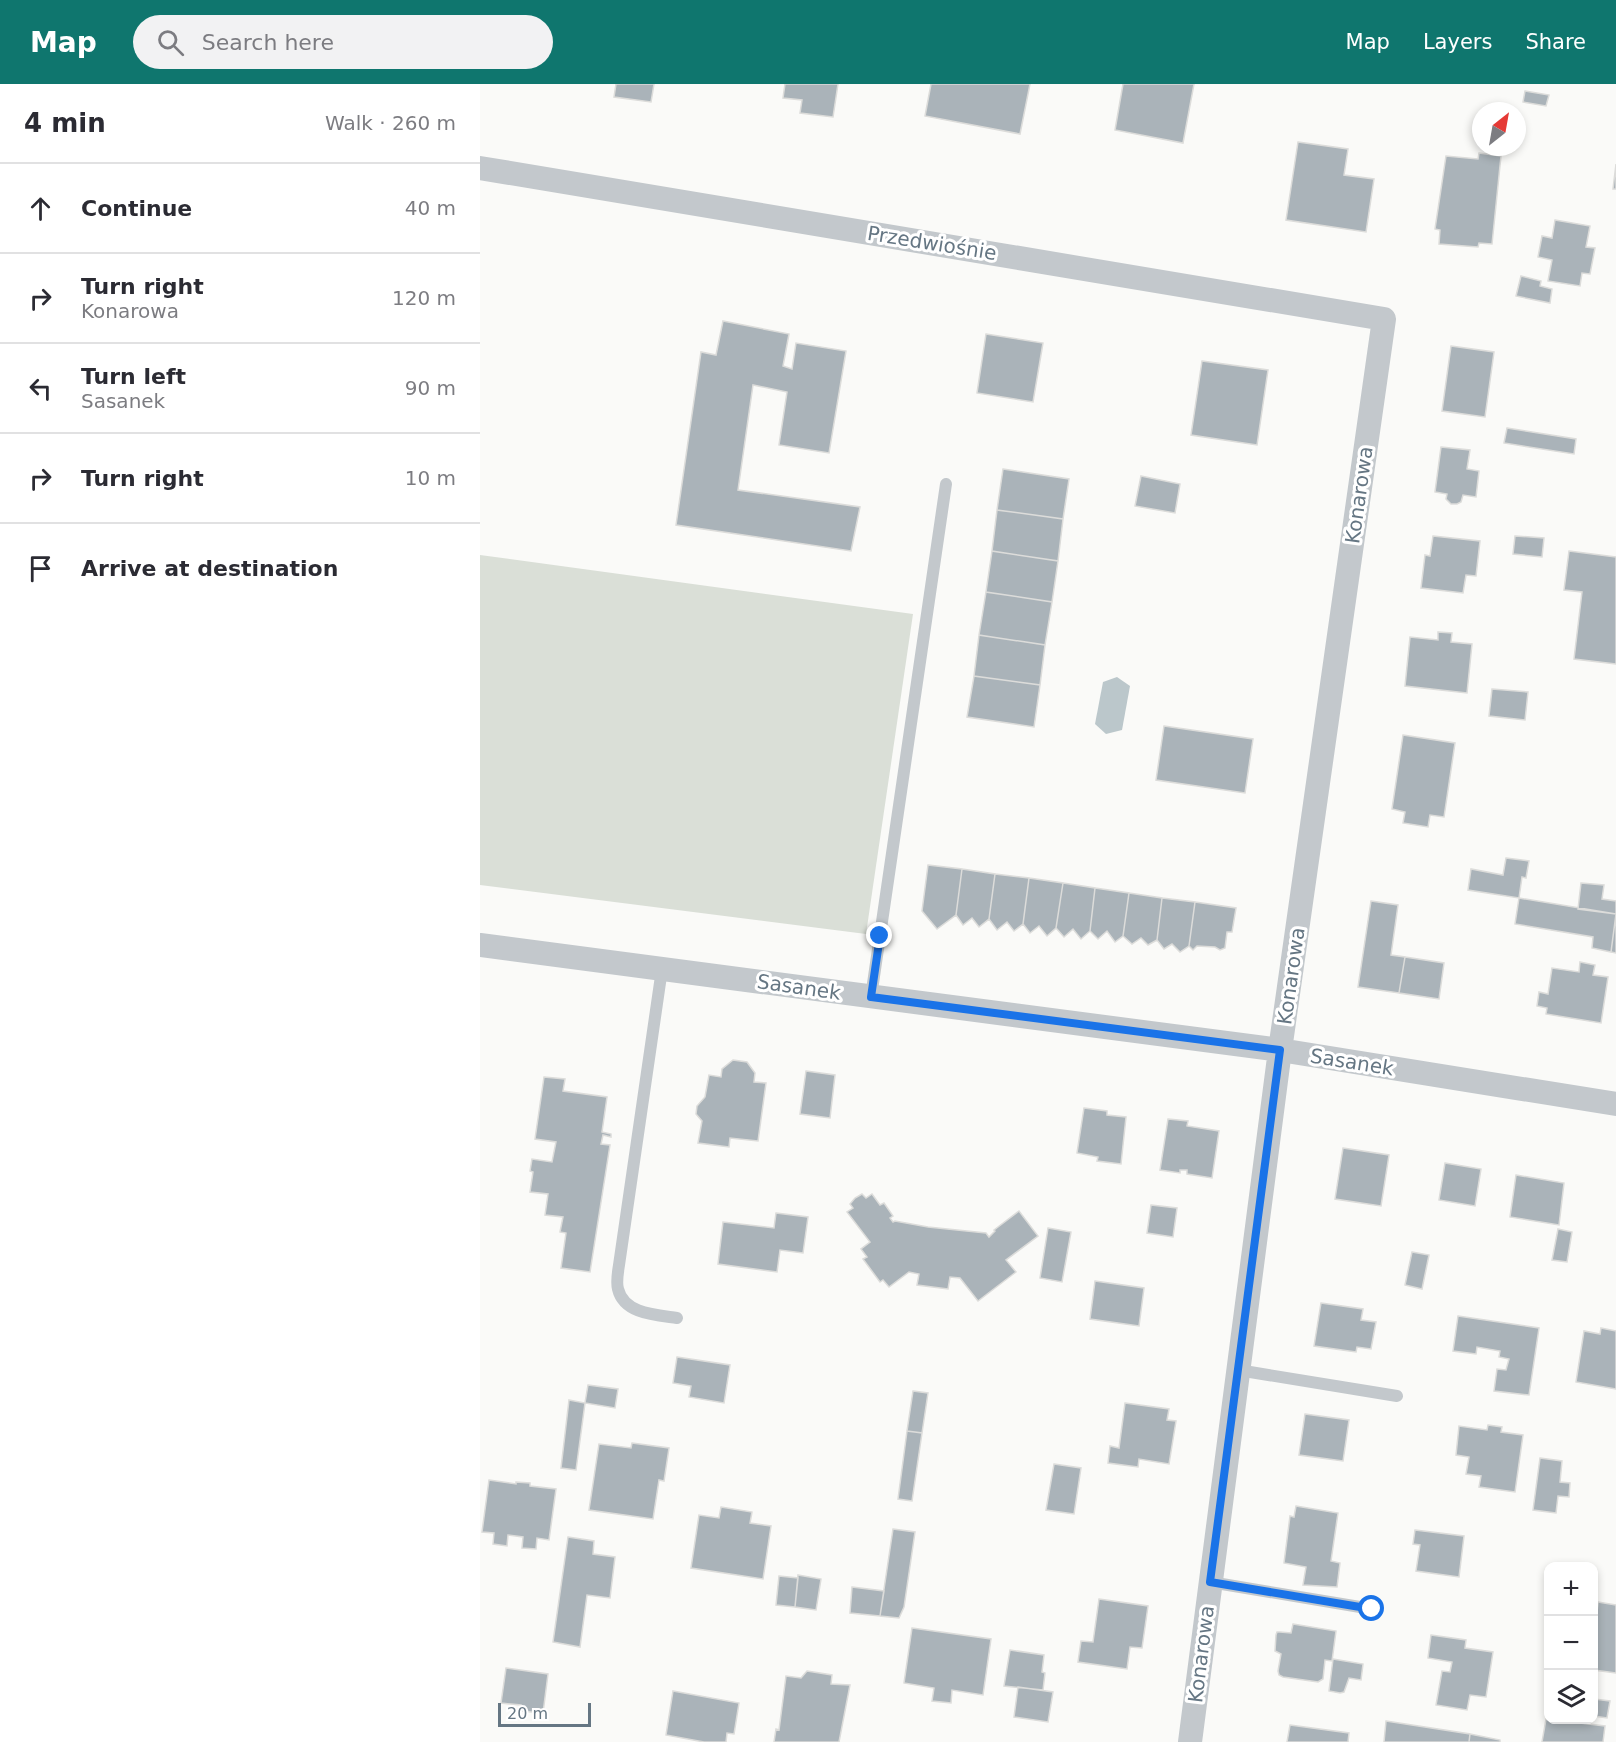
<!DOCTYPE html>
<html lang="en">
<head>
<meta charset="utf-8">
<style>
	:root { --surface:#fff; --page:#f2f2f3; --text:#2b2b33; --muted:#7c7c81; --line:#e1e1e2; --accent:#0f766e }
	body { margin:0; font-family:"DejaVu Sans",sans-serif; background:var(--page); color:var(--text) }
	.controls { position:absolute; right:18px; bottom:18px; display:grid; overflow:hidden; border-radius:12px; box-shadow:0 3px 9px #0003 }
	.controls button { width:54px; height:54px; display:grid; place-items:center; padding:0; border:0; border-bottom:2px solid var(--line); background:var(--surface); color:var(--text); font:30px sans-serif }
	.compass { position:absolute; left:992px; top:18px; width:54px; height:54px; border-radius:50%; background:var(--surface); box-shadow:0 3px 9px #0003; rotate:31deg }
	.scale { position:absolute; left:18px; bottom:15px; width:93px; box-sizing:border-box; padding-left:6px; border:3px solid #657683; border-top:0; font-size:16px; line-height:21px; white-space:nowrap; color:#657683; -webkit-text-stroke:4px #fff; paint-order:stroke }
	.stop { position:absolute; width:18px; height:18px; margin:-14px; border:4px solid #1a73e8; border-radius:50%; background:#fff }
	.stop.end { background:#1a73e8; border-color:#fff; box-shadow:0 2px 6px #0008 }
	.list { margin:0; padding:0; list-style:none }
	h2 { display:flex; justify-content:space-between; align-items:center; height:78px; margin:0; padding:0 24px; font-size:26px }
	h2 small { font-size:20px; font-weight:400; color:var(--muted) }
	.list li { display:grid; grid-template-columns:39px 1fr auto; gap:18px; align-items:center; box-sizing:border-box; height:90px; padding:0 24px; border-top:2px solid var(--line) }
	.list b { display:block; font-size:22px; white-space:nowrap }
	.list p { margin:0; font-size:20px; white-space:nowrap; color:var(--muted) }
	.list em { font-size:20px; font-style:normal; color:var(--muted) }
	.icon { flex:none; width:33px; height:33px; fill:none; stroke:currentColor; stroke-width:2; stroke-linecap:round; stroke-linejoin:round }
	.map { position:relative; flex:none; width:1136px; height:1658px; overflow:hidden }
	header { display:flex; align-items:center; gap:36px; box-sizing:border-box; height:84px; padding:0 30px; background:var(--accent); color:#fff }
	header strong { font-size:28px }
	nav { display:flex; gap:33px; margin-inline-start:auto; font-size:21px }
	.search { width:420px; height:54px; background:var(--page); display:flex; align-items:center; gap:15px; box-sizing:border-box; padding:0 21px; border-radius:33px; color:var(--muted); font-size:22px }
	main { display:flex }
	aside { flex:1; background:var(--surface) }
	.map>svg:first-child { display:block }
	.green { fill:#dadfd7 }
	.water { fill:#bbc7cb }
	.building { fill:#aab3b9; stroke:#dcdcda; stroke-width:1.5 }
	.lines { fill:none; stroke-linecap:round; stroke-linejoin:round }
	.service { stroke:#c3c8cc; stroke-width:12 }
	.minor { stroke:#c3c8cc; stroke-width:24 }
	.route { stroke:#1a73e8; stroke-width:8 }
	.labels { text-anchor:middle; stroke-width:6; stroke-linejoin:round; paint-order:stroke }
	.street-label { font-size:20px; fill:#657683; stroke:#fff }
</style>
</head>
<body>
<header>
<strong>Map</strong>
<div class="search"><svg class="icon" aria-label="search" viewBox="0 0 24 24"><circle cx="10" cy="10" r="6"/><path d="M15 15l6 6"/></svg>Search here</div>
<nav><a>Map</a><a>Layers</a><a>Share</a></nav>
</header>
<main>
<aside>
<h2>4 min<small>Walk · 260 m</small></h2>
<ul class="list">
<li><svg class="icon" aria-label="ahead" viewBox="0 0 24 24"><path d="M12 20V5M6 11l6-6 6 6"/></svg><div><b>Continue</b></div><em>40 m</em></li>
<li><svg class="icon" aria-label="right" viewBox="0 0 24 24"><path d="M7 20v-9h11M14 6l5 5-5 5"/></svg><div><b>Turn right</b><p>Konarowa</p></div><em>120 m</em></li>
<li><svg class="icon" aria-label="left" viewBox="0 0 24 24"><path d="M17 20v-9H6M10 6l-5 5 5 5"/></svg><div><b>Turn left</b><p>Sasanek</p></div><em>90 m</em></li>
<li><svg class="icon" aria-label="right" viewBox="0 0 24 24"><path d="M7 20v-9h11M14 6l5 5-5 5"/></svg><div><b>Turn right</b></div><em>10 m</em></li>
<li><svg class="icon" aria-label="arrive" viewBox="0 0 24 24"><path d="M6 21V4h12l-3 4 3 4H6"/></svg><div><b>Arrive at destination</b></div></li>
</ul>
</aside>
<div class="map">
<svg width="1136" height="1658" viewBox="0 0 1136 1658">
	<rect width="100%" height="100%" fill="#fafaf8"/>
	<!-- green -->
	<path class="green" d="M0,471L433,530L386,850L0,801Z"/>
	<!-- water -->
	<path class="water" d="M637,593L650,602L642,646L626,650L615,640L623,598Z"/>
	<!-- building -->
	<path class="building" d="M136,0H174L171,18L134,13Z
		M305,0H358L353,33L320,29L322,16L303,14Z
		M451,0H550L540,50L445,32Z
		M643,0H714L703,59L635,46Z
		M1045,7L1069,11L1066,22L1043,18Z
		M818,58L868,65L864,91L894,95L886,148L806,136Z
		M999,69L1021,72L1012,160L999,159L998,163L959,160L960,146L955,145L966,72L998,75Z
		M1136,80V105H1133Z
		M1075,136L1110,142L1106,163L1115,164L1110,190L1102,189L1100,202L1068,197L1072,176L1058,173L1062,152L1072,154Z
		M1041,192L1061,197L1060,202L1072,205L1070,219L1036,212Z
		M243,237L309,250L303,282L312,285L316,259L366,267L349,369L299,361L307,308L273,301L258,406L380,423L371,467L196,441L221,268L236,271Z
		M506,250L563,259L553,318L497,309Z
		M971,262L1014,268L1005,333L962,327Z
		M722,277L788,286L777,361L711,351Z
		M1027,344L1096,355L1094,370L1024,359Z
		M961,363L990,366L987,385L999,387L996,413L983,411L981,418L977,420H971L966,415L967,410L955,408Z
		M523,385L589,395L583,435L517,426Z
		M661,392L700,400L695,429L655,422Z
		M517,426L583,435L578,477L512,467Z
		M953,452L1000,457L996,492L986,491L983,509L941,504L945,471L950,472Z
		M1035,452L1064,454L1062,473L1033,470Z
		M512,467L578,477L572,518L506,508Z
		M1089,467L1136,473V580L1094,575L1102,508L1084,506Z
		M506,508L572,518L565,561L499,551Z
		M958,548L972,549L971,558L992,560L987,609L925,602L930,553L958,556Z
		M499,551L565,561L560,601L494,592Z
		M494,592L560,601L554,643L487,633Z
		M1012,605L1048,608L1045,636L1009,632Z
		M684,642L773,655L765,709L676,696Z
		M923,651L975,659L964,733L950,731L948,743L923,739L925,728L912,725Z
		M1026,774L1049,777L1046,794L1042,793L1039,814L988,806L991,785L1023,791Z
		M448,781L482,785L476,831L457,845L442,827Z
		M482,785L515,790L509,835L499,843L492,834L483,841L476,831Z
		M515,790L549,794L543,840L534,847L527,838L517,846L509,835Z
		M549,794L583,799L576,844L567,852L559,842L550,849L543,840Z
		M583,799L615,804L610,847L601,855L593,845L584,853L576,844Z
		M1101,799L1124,801L1122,815L1136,817V830L1098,825Z
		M615,804L649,809L643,852L635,858L627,847L618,855L610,847Z
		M649,809L682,814L677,856L668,861L661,854L652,860L643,852Z
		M682,814L715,818L709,862L700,868L692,860L684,865L677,856Z
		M1039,814L1136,830L1131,868L1112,864L1113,853L1035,840Z
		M891,817L918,821L911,871L925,873L919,909L878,903Z
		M715,818L756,824L752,848H747L745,864L740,866L735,863L717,862L713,866L709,862Z
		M1136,830V869L1131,868Z
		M925,873L964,879L959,915L919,909Z
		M1100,878L1115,881L1113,891L1128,893L1121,939L1066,930L1067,924L1057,922L1059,908L1068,910L1072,884L1099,888Z
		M253,976L267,978L275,989L274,998L286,999L278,1057L250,1054L249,1063L218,1059L222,1037L216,1030L217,1022L225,1013L229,991L241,993L242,985Z
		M326,987L355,991L350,1034L320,1030Z
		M64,993L85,995L83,1007L127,1013L122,1048L131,1050V1053L123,1051L121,1060L130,1061L110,1188L81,1184L86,1149L80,1148L83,1133L65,1131L68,1110L50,1108L53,1088L50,1087L52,1075L72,1078L76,1058L55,1055Z
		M604,1024L627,1027V1031L646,1033L641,1080L617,1077L618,1073L597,1069Z
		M688,1035L708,1037L707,1042L739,1047L732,1094L707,1090V1086H700V1089L680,1086Z
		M863,1064L909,1071L901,1122L855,1115Z
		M965,1079L1001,1085L995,1122L959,1116Z
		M1036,1091L1084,1099L1079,1141L1030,1133Z
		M382,1110L386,1114L392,1110L400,1121L404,1119L413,1132L410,1134L413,1138L415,1137L448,1143L506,1149L509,1153L515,1147L514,1146L539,1127L558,1152L526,1176L536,1188L498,1217L480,1194L470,1193L468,1205L437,1201L439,1190L429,1188L409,1203L403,1196L400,1198L383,1175L387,1173L381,1165L390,1158L367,1128L373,1124L370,1120L375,1114Z
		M671,1121L697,1124L693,1153L667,1149Z
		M296,1129L328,1133L323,1169L300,1166L297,1188L238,1180L243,1138L294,1144Z
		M568,1144L591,1148L582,1198L560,1194Z
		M1078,1145L1092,1148L1087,1178L1072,1176Z
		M932,1168L949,1171L942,1205L925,1201Z
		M615,1197L664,1204L659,1242L610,1235Z
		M841,1219L883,1225L881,1236L896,1238L891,1265L877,1263L876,1268L834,1262Z
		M978,1232L1059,1244L1049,1311L1014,1307L1017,1285L1026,1286L1029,1275L1019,1273L1020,1267L997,1263L996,1270L973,1267Z
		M1121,1244L1136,1247V1305L1096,1298L1104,1247L1120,1250Z
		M197,1273L250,1281L244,1319L209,1313L211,1302L193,1299Z
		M108,1301L138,1305L135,1324L105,1319Z
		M433,1307L448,1309L442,1349L427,1347Z
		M89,1316L105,1319L96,1386L81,1384Z
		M645,1319L689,1325L687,1336L696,1337L689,1380L659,1375L658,1383L628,1379L630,1362L639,1364Z
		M825,1330L869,1336L863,1377L819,1371Z
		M1008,1341L1022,1343L1021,1348L1043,1351L1035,1408L999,1403L1001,1392L986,1390L989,1373L976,1371L979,1342L1007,1346Z
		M427,1347L442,1349L432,1417L418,1415Z
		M152,1359L189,1364L184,1397L179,1396L173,1435L109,1426L119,1360L151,1364Z
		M1060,1374L1082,1377L1080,1398L1090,1399L1089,1413L1078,1412L1076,1429L1053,1426Z
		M574,1380L601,1384L594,1430L566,1426Z
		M9,1396L36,1400V1398L50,1399V1402L76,1405L69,1456L57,1454L56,1465L42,1464L43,1453L28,1451L27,1462L13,1460L14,1449L2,1448Z
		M816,1422L858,1429L851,1477L860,1479L857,1503L823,1501L826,1483L804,1479L810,1432L814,1433Z
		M241,1423L272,1428L270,1439L291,1442L283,1495L211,1484L219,1431L239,1434Z
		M413,1445L435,1448L424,1523L419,1534L400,1532Z
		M935,1446L984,1452L979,1493L936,1487L940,1461L933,1460Z
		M88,1453L114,1457L113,1470L135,1473L130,1514L107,1511L100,1563L73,1558Z
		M318,1491L341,1495L336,1526L315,1523Z
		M299,1492L318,1494L315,1523L296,1521Z
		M372,1503L404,1507L400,1532L370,1529Z
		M619,1515L668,1522L662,1564L650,1563L647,1585L598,1578L601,1557L613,1558Z
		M1118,1518L1136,1521V1589L1114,1586V1539H1116Z
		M813,1540L856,1547L852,1577L845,1576L843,1595L838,1598L803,1593L799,1591L798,1587L801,1570L795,1567L796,1551L797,1548H800L811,1549Z
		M432,1544L511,1555L503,1611L472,1606L471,1619L452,1617L454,1604L424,1599Z
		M951,1551L986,1556L985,1564L1013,1568L1006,1613L990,1611L987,1626L956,1621L962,1587L970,1588L972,1578L948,1574Z
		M530,1566L564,1571L562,1588L565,1589L563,1606L524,1602Z
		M853,1575L883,1580L881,1596L869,1594L864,1608L860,1609L849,1607Z
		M26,1584L68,1590L63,1629L40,1627L41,1621L21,1619Z
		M327,1587L352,1591L351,1600L370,1601L359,1658H294L296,1645L299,1646L306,1592L321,1594Z
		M538,1603L573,1608L568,1638L534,1633Z
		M193,1607L259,1619L254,1650L247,1649L246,1658H224L186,1651Z
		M1114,1615L1130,1617L1127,1634L1114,1632Z
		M1066,1635L1125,1642L1123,1658H1062Z
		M906,1637L990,1650L989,1658H904Z
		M810,1641L869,1649L868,1658H807Z
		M990,1650L1020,1656V1658H989Z"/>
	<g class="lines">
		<!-- service -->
		<path class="service" d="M182,885L139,1181C138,1188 136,1198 138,1205C144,1230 176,1231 197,1234
			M391,913L466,400
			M758,1286L917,1312
			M730,1498L892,1525"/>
		<!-- minor -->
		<path class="minor" d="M0,84L904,235L800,966L710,1658
			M0,861L800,966L1136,1020"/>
	</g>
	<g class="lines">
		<!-- route -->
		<path class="route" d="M400,852L391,913L800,966L730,1498L892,1525"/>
	</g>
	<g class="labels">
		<!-- street labels -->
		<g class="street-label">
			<text transform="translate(452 159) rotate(9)" y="7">Przedwiośnie</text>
			<text transform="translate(879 411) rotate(-82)" y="7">Konarowa</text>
			<text transform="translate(811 892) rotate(-82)" y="7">Konarowa</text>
			<text transform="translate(319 903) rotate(8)" y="7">Sasanek</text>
			<text transform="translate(872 978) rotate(9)" y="7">Sasanek</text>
			<text transform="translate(721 1570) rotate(-83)" y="7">Konarowa</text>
		</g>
	</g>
</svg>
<div class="controls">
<button>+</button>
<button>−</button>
<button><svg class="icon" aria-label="layers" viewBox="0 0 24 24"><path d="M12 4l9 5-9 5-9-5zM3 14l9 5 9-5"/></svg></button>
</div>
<svg class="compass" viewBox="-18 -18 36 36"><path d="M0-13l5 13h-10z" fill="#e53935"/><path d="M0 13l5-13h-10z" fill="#7c7c81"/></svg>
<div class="scale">20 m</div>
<div class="stop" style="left:892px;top:1525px"></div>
<div class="stop end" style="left:400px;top:852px"></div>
</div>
</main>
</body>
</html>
